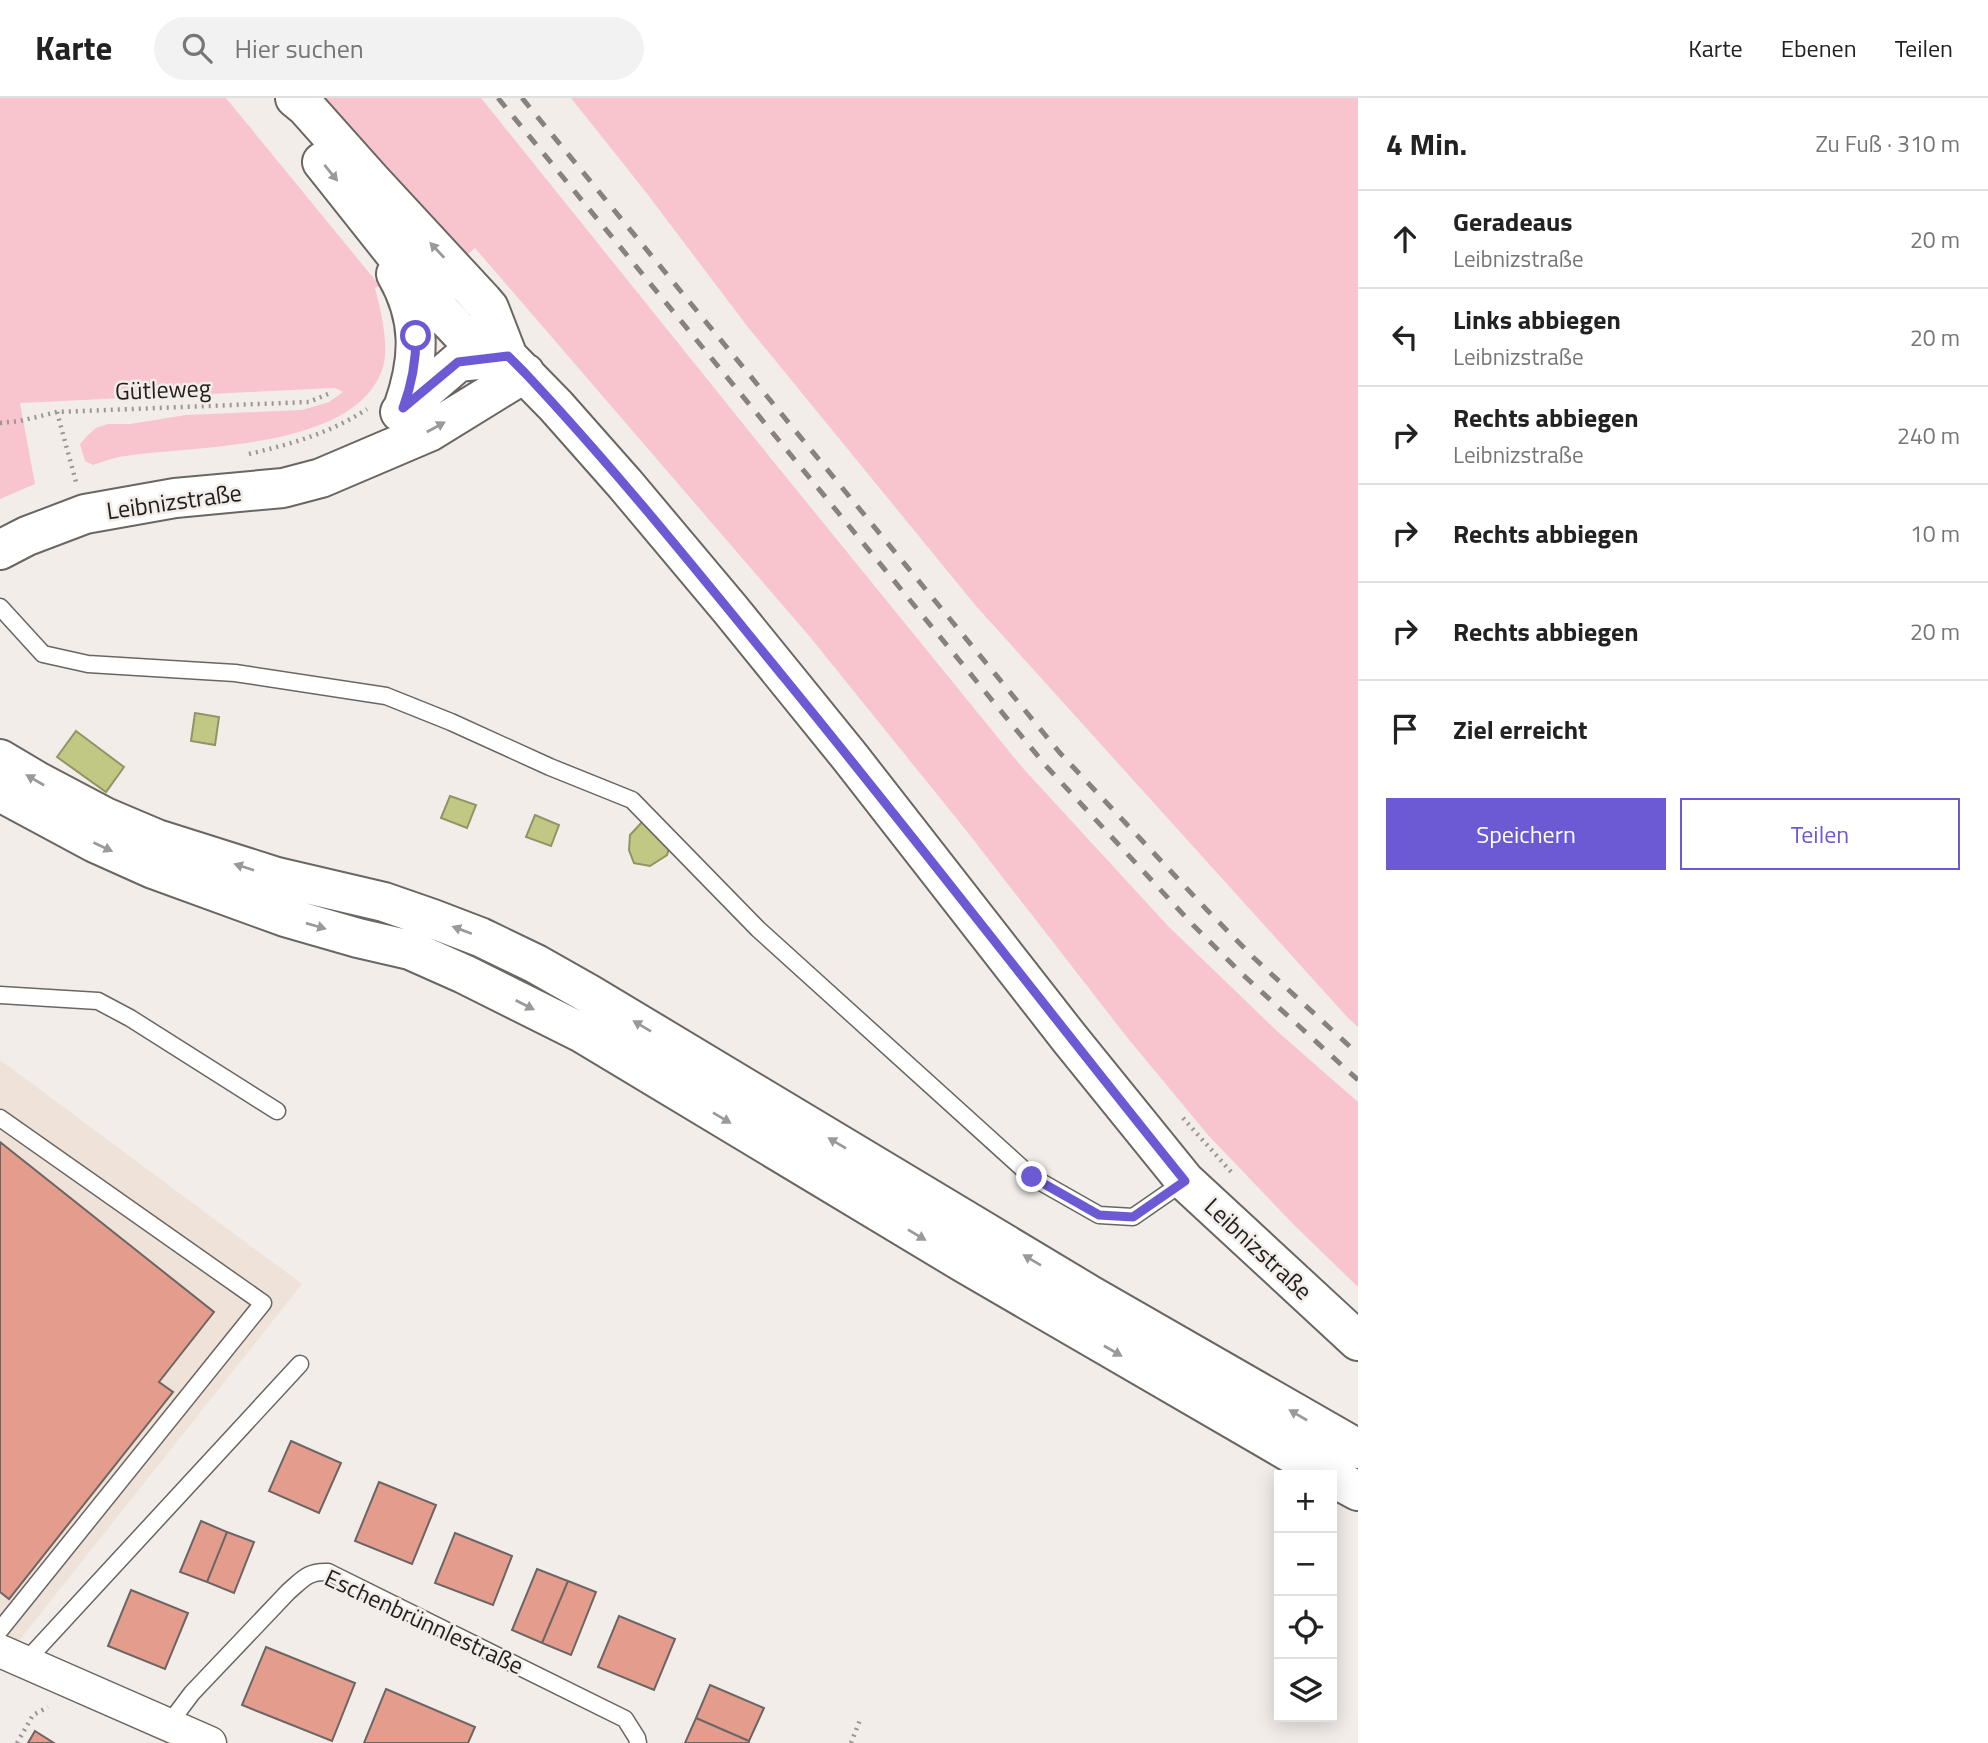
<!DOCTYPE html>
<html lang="de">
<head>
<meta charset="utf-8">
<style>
	:root { --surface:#fff; --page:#f2f2f2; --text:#222; --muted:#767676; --line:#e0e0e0; --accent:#6c5ad4 }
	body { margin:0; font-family:"Titillium Web",sans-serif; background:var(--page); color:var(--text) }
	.controls { position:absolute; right:21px; bottom:21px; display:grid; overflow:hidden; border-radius:0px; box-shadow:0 4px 18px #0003 }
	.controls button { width:63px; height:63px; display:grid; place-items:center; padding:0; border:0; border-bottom:2px solid var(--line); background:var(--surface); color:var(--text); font:35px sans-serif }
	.stop { position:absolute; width:21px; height:21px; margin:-16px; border:5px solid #6c5ad4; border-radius:50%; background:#fff }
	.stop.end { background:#6c5ad4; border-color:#fff; box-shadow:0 2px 7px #0008 }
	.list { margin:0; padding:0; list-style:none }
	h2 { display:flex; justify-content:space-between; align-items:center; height:91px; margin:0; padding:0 28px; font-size:30px }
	h2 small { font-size:23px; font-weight:400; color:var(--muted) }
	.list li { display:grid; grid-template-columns:46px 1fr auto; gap:21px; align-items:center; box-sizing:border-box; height:98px; padding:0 28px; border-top:2px solid var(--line) }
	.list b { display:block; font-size:26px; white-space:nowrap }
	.list p { margin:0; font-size:23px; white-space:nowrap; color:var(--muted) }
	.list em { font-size:23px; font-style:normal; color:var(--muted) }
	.actions { display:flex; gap:14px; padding:21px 28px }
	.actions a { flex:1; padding:16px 0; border:2px solid var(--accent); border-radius:0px; text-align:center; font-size:24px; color:var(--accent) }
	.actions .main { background:var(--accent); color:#fff }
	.icon { flex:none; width:38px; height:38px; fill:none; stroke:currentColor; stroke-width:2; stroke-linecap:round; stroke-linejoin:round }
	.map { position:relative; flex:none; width:1358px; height:1645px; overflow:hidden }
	header { display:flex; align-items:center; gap:42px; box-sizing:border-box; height:98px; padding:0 35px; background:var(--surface); border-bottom:2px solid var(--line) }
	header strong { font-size:33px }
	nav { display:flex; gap:38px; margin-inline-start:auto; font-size:24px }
	.search { width:490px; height:63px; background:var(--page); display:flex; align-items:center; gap:18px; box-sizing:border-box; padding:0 24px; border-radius:38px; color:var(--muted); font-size:26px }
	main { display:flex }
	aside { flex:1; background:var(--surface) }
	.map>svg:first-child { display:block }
	.built { fill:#eee2d9 }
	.green { fill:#f8c5ce }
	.water { fill:#c1c883; stroke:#919565; stroke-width:2 }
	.building { fill:#e49c8c; stroke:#6b6564; stroke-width:2 }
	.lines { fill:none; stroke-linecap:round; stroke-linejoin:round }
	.service-casing { stroke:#6a6662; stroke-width:19 }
	.minor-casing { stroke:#6a6662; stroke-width:35 }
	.tertiary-casing { stroke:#6a6662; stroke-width:42 }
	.motorway-casing { stroke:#6a6662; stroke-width:42 }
	.path { stroke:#9a9693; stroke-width:4.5; stroke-dasharray:2 5; stroke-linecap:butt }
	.service { stroke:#fff; stroke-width:16 }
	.minor { stroke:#fff; stroke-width:32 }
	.tertiary { stroke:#fff; stroke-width:38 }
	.motorway { stroke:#fff; stroke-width:38 }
	.rail { stroke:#868280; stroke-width:5; stroke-dasharray:12 12; stroke-linecap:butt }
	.oneway { fill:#9b9a9a }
	.route { stroke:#6c5ad4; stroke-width:9 }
	.labels { text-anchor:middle; stroke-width:5; stroke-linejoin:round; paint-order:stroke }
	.street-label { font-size:24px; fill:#211f1e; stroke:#f2ede9 }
</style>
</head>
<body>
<header>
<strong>Karte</strong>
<div class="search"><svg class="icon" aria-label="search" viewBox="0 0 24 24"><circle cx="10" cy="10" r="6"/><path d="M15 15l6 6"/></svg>Hier suchen</div>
<nav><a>Karte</a><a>Ebenen</a><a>Teilen</a></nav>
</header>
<main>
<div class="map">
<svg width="1358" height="1645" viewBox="0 0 1358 1645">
	<rect width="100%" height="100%" fill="#f2ede9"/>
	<!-- built -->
	<path class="built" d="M0,962L302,1186L2,1564L0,1563Z"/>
	<!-- green -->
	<path class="green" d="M0,0H226L380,188L375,190C381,214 391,252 381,275C348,354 189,347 119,359C110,361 102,364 93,367L85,363L80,346L87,338L96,330L108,326H130L186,317L302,312L329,304L343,294L335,290L20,305L35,386L0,401Z
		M319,0H481L773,363L1021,668L1168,828L1278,934L1358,1004V1189L1294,1127L1208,1037L1126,938L965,731L810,539L475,150L463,161Z
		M571,0H1358V929L1348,920L976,508L747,228L645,93Z"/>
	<!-- water -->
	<path class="water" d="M195,615L219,619L215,647L191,643Z
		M76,633L124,669L106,694L57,659Z
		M450,698L476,707L467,730L441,720Z
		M535,717L559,727L551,748L526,739Z
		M643,723L672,741L667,757L650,768L634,765L629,752L630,737Z"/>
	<!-- building -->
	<path class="building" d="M0,1044L214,1214L159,1284L173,1294L9,1501L0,1494Z
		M291,1343L341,1365L319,1415L269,1393Z
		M379,1384L436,1407L412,1466L355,1443Z
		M201,1423L227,1434L207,1484L180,1474Z
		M227,1434L254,1444L234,1495L207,1484Z
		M455,1435L512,1458L493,1507L435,1485Z
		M537,1471L568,1483L542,1545L512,1532Z
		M568,1483L596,1494L571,1557L542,1545Z
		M131,1492L188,1515L165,1571L108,1548Z
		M619,1518L675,1541L654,1592L598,1569Z
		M266,1549L355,1585L332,1643L242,1607Z
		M710,1587L764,1610L749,1643L696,1620Z
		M386,1591L475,1629L468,1645H364Z
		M696,1620L749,1643V1645H685Z
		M35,1633L54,1645H28Z"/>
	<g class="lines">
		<!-- service casing -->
		<g class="service-casing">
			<path id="service" d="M0,509L43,556L88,566L235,575L386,598L451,624L550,669L632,702L758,831L1032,1079L1099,1117L1133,1119L1185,1083
				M0,897L98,903L130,920L277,1013
				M0,1020L263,1205L0,1532
				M25,1564L300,1266
				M168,1627L192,1595L288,1494C303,1481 308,1473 328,1474L625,1621L637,1640L638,1645"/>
		</g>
		<!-- minor casing -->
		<g class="minor-casing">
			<path id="minor" d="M0,1553L210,1645"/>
		</g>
		<!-- tertiary casing -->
		<g class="tertiary-casing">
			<path id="tertiary" d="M295,0L306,9L371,82L483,203L489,210L508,259L556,308L625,386L730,511L850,659L1070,941L1185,1083L1358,1243
				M322,64L442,215L474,249L508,259
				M396,176C422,221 420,262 403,310
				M400,314L458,264L506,259
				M0,452L27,438L85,416L175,400L283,390L321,380L429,334L525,275"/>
		</g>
		<!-- motorway casing -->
		<g class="motorway-casing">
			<path id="motorway" d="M0,661L37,683L105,719L157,741L277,779L384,804L433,821L480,839L536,866L589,896L1090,1197L1358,1351
				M0,694L95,745L153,771L285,819L358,840L410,852L464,876L582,935L964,1165L1329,1377
				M1332,1379L1358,1393"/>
		</g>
		<!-- path -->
		<path class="path" d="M57,314L76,384
			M0,325L20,323L57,314L309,304L328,296
			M249,356C291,346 331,335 367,311
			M1183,1020L1233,1076
			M17,1645L33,1617L48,1609
			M851,1645L860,1622"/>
		<!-- service -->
		<use href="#service" class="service"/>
		<!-- minor -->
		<use href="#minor" class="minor"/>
		<!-- tertiary -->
		<use href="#tertiary" class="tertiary"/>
		<!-- motorway -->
		<use href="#motorway" class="motorway"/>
		<!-- rail -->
		<path class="rail" d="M498,0L1046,668L1193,827L1241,875L1358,982
			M522,0L1060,655L1207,812L1254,860L1358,956"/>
	</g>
	<!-- one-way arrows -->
	<defs><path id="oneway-solid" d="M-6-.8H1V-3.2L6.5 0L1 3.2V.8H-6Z" transform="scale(1.75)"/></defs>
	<g class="oneway">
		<use href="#oneway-solid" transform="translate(331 75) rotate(51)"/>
		<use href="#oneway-solid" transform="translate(437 152) rotate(-133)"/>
		<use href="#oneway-solid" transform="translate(436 329) rotate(-29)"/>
		<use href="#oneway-solid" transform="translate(35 682) rotate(-150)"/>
		<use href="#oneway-solid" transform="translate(103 749) rotate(25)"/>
		<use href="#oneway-solid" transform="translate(244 769) rotate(-162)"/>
		<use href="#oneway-solid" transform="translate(316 828) rotate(16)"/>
		<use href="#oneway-solid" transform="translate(462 832) rotate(-159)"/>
		<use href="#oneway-solid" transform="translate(525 907) rotate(27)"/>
		<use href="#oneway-solid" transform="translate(642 928) rotate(-149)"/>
		<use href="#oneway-solid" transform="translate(722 1020) rotate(31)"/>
		<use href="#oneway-solid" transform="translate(837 1045) rotate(-149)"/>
		<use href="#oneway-solid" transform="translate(917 1137) rotate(31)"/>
		<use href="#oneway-solid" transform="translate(1032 1162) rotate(-149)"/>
		<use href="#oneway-solid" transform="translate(1113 1253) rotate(30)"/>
		<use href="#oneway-solid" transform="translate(1298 1317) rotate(-150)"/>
	</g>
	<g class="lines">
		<!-- route -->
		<path class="route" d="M416,238C416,264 412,286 403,310L458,264L508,258L525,275C617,373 701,478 786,582C921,747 1051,917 1185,1083L1133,1119L1099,1117L1032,1079"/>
	</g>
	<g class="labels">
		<!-- street labels -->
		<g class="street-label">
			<text transform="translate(163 292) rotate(-2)" y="8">Gütleweg</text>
			<text transform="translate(174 404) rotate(-8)" y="8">Leibnizstraße</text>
			<text transform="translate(1258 1151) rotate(43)" y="8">Leibnizstraße</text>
			<text transform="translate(424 1524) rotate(25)" y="8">Eschenbrünnlestraße</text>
		</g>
	</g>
</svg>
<div class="controls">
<button>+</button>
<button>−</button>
<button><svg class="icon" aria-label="locate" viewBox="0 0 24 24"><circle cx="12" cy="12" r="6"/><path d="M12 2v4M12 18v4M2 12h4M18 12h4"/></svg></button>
<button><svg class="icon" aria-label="layers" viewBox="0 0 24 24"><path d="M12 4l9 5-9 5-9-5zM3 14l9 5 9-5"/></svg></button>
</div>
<div class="stop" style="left:416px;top:238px"></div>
<div class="stop end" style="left:1032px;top:1079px"></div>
</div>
<aside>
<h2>4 Min.<small>Zu Fuß · 310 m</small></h2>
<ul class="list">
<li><svg class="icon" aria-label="ahead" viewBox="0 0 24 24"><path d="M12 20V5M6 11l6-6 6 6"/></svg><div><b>Geradeaus</b><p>Leibnizstraße</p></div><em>20 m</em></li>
<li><svg class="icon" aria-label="left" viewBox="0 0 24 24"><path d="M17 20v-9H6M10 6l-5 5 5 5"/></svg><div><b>Links abbiegen</b><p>Leibnizstraße</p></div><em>20 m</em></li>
<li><svg class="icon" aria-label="right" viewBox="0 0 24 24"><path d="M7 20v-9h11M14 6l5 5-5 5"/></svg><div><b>Rechts abbiegen</b><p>Leibnizstraße</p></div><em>240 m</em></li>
<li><svg class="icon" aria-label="right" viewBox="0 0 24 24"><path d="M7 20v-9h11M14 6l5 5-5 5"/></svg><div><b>Rechts abbiegen</b></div><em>10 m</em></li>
<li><svg class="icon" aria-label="right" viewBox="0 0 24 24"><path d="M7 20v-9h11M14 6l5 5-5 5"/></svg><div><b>Rechts abbiegen</b></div><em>20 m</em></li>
<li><svg class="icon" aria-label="arrive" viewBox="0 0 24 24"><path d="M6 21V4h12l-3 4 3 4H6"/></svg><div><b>Ziel erreicht</b></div></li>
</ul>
<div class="actions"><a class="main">Speichern</a><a>Teilen</a></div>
</aside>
</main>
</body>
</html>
